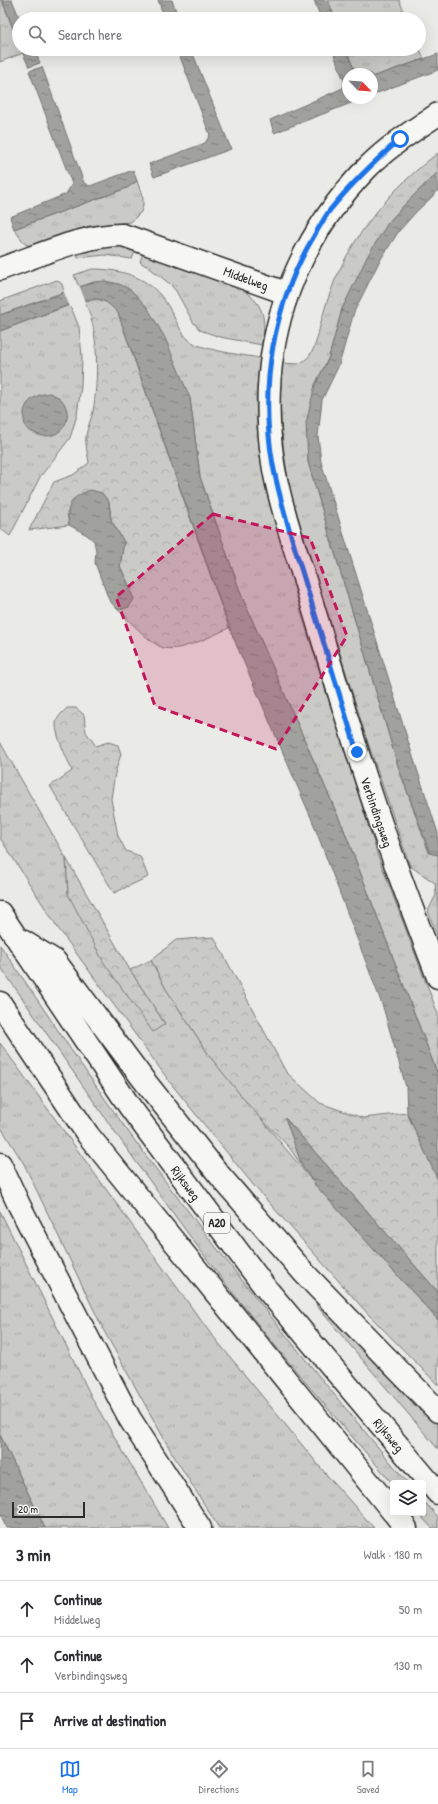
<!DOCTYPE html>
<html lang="en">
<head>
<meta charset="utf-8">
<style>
	:root { --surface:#fff; --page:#f2f2f3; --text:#2b2b33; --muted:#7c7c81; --line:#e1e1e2; --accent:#1a73e8 }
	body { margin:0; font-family:"Patrick Hand",sans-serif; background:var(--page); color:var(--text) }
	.controls { position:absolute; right:12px; bottom:12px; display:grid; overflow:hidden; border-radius:4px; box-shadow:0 4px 16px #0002 }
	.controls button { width:36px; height:36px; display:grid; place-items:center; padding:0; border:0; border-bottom:1px solid var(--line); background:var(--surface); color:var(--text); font:20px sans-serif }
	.compass { position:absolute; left:342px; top:68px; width:36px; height:36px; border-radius:50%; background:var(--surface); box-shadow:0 4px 16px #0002; rotate:115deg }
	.scale { position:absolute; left:12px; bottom:10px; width:73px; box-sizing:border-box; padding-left:4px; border:2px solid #2b2b2b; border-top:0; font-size:11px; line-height:14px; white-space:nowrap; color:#2b2b2b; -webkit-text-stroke:3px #f6f6f2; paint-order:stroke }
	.stop { position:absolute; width:12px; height:12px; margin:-9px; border:3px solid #1a73e8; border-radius:50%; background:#fff }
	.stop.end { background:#1a73e8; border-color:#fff; box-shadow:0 1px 4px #0008 }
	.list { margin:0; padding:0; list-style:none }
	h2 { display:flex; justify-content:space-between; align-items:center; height:52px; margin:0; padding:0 16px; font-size:17px }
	h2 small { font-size:13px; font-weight:400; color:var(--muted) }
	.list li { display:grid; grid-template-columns:26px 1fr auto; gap:12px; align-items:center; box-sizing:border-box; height:56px; padding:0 16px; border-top:1px solid var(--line) }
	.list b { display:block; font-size:15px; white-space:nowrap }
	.list p { margin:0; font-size:13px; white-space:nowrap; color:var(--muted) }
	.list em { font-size:13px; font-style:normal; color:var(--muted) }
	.icon { flex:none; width:22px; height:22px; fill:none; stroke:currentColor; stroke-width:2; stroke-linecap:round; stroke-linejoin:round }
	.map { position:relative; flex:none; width:438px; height:1528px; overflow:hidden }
	.search { position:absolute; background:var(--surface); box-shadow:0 4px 16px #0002; left:12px; right:12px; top:12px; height:44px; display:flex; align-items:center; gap:10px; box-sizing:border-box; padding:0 14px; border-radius:22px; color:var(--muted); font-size:15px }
	.sheet { height:220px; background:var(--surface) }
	nav { display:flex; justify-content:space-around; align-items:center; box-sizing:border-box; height:56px; border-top:1px solid var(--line); background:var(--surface); font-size:11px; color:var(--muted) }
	nav a { display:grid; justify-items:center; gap:2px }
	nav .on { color:var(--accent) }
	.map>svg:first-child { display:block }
	.grass { fill:url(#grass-tufts); stroke:#7a7a79 }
	.forest { fill:url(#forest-crowns); stroke:#7a7a79 }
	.water { fill:url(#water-ripples); stroke:#727270 }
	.pier { fill:#eaeae6 }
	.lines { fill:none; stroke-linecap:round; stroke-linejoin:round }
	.minor-casing { stroke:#2b2b2b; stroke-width:25 }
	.highway-casing { stroke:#2b2b2b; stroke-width:25 }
	.minor { stroke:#f6f6f2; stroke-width:22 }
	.highway { stroke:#f6f6f2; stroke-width:22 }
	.route { stroke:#1a73e8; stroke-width:5 }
	.marked { fill:#c2185b; fill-opacity:0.2; stroke:#c2185b; stroke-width:3; stroke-dasharray:8 5; stroke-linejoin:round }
	.labels { text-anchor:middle; stroke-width:3; stroke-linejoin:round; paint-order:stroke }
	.shield { fill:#f6f6f2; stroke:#686867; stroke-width:1 }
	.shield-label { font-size:12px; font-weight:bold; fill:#2b2b2b }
	.street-label { font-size:13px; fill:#2b2b2b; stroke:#f6f6f2 }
</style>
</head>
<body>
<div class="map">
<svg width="438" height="1528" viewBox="0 0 438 1528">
	<defs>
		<pattern id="grass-tufts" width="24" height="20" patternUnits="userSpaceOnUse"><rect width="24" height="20" fill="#cacac7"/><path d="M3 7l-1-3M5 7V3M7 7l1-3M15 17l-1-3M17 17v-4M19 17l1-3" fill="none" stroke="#aeaeab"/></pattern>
		<pattern id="forest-crowns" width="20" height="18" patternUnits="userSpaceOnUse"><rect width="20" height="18" fill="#cacac7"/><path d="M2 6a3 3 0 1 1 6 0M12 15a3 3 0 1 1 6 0" fill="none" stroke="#aeaeab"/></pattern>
		<pattern id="water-ripples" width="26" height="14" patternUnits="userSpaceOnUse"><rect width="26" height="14" fill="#a1a19e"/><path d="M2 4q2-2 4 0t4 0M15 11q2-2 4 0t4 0" fill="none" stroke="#838381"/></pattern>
	</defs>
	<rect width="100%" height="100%" fill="#eaeae6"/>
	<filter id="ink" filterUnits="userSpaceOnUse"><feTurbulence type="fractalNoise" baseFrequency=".025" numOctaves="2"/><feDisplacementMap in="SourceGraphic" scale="8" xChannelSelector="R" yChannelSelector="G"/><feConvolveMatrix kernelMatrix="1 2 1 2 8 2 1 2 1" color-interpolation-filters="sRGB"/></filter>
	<g filter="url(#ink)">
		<!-- grass -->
		<path class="grass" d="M0,0H2L19,44V49H21L23,53L0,62Z
			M328,0H399L407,19H335Z
			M419,47L424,59L372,77V74L355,73L346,49H419Z
			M438,153V172L407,202L388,223L342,309L329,357L315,385L308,462L398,766L429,853L438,855V938L428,911L436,895L435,883L410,866L365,734L291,494C282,449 278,409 282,363L298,364C318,356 317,332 323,315C326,303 331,291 335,280C357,229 394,186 438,153Z
			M137,181L143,199V206L141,212L131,222L89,226L33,247L25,244L14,229L127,188Z
			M119,245L136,249L132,259L105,255L78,258L77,254L98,247Z
			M143,253L240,288C265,304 266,318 262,345L220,337L200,330L193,322L176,291L170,284L151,269L140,262Z
			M92,269C123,269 152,278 168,306C175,317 179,331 189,340C200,350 243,355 260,358L256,395L257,428L260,456L269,500L304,622L378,856L438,1014V1075L344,830L242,597L200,477L190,398L94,282L79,287L74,275Z
			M57,280L62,284L64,292L0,315V301Z
			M70,305L79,327L82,356L81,386L77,415L70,438L40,477L10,536L0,528V331Z
			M0,742L66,858L68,894L165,1024L130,970L151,960L166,989L211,1058L318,1188L438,1320V1385L368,1314L255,1187L172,1085L58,928L0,838Z
			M0,945C47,1013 92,1083 141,1149C226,1263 316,1374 408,1483L393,1484C334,1416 274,1347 219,1275C143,1175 72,1070 0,966Z
			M0,1043L208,1330L325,1473L374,1528H219L172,1453L104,1331L24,1164L0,1126Z
			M0,1211L94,1402L168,1528H45L0,1435Z
			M318,1302L415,1403L438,1425V1449L316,1305Z
			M423,1500L438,1517V1528H432L418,1513H423Z"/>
		<!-- forest -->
		<path class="forest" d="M97,299L108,303L118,313L229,628C213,635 175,656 159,646C146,639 129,620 117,609H123L131,589L120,566L124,542L111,520L109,502L67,512L69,525L29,530L54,482L73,475L89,463C88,455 85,444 86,436C87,428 91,420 93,412C98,381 100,329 84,301Z
			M67,708H76L84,715L86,732L96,746L108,742L118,745L121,754L115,773L111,799L118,836L126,851L140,856L148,877L114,893L50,786L72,771C68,759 55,736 56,723C57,717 63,712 67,708Z
			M66,858L130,970L165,1024L153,1032L104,963L68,894Z
			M214,937L286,1072L320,1103L363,1118L407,1113L438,1180V1292L286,1119L303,1168L289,1147L251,1108L211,1058L166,989L151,960L176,940Z"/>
		<!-- water -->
		<path class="water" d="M2,0H12L20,19L19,44Z
			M158,0H172L179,19H165Z
			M314,0H328L335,19H321Z
			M21,49H34L40,63L29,67Z
			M177,49H191L231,149L154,177L149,164L205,143L210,135Z
			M332,49H346L356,74H348V98H364L274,133L270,120L343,88L344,81Z
			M438,54V70L372,95V77Z
			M42,67L84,183L90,186L133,170L137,181L127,188L14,229L10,217L66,194L72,184L29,71Z
			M438,172V191L416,212L399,231L379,262L354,312L339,365L322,400L318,436L321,462L414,760L438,833V855L430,853L398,766L308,462L306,423L315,385L329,357L342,309L368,255L388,223L407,202Z
			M105,281L119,284L131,290L147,307L165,338L190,398L200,477L242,597L344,830L438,1075V1180L407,1113L406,1087L383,1007L312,820L233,637L118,313C112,307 106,300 98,299C84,296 17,325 0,331V315L94,282Z
			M50,393C53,395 58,396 61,399C79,419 56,451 26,428C19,408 29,395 50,393Z
			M91,490L102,493L109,502L111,520L124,542L120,566L134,599L129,607L123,609H117L109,600L95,563L96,551L94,541L87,535L69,525C66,505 71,496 91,490Z
			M285,1118L438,1292V1320L318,1188L303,1168Z
			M0,1435L45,1528H6L0,1512Z"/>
		<!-- pier -->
		<path class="pier" d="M79,285L86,303L70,307L63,290Z"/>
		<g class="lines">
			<!-- minor casing -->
			<g class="minor-casing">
				<path id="minor" d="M438,114C413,131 387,147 366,169C288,250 256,351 273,463C277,491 286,519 294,546C305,580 315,613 325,647C346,715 366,784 391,852C406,894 422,935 438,977
					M0,269C38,256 84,234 123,235L286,293"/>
			</g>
			<!-- highway casing -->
			<g class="highway-casing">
				<path id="highway" d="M0,913L130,1107L264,1286L438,1493
					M22,941L55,961L143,1079L221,1177L305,1274L438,1411
					M0,1003L88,1135L393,1512
					M0,1164L19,1205L130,1419L200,1528
					M394,1513L406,1528"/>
			</g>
			<!-- minor -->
			<use href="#minor" class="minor"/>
			<!-- highway -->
			<use href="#highway" class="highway"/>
		</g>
	</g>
	<g class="lines" filter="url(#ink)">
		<!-- route -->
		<path class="route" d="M357,752C340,697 324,643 307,588C295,548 281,507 273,465C259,387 273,304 314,236C319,228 324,218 330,210C351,184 375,161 400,139"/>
	</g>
	<!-- marked area -->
	<path class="marked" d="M213,514L310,538L347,636L276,749L155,706L116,597Z"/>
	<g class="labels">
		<!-- shield labels -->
		<rect class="shield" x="204" y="1213" width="26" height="20" rx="3"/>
		<g class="shield-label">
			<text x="217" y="1227">A20</text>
		</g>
		<!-- street labels -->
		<g class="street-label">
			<text transform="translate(246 278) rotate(20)" y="5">Middelweg</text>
			<text transform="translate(377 812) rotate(71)" y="5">Verbindingsweg</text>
			<text transform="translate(186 1183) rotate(53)" y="5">Rijksweg</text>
			<text transform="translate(389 1435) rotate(50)" y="5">Rijksweg</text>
		</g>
	</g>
</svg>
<div class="controls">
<button><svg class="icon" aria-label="layers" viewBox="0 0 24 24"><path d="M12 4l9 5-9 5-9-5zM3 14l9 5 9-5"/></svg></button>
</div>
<svg class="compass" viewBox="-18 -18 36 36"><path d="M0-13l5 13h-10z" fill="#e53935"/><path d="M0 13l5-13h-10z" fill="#7c7c81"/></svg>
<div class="scale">20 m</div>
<div class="stop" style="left:400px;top:139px"></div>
<div class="stop end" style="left:357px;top:752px"></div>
<div class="search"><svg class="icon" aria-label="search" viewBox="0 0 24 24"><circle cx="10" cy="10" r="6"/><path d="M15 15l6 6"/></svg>Search here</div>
</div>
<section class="sheet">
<h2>3 min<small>Walk · 180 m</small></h2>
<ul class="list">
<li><svg class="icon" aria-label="ahead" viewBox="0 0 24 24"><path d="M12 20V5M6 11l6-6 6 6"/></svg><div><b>Continue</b><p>Middelweg</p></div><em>50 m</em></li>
<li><svg class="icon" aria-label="ahead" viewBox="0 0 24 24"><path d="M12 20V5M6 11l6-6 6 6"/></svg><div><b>Continue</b><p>Verbindingsweg</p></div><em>130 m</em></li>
<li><svg class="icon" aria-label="arrive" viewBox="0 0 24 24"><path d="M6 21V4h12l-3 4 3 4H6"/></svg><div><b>Arrive at destination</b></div></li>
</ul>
</section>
<nav>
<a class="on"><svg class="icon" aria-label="map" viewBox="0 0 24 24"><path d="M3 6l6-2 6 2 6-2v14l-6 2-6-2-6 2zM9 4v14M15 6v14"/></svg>Map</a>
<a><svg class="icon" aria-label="directions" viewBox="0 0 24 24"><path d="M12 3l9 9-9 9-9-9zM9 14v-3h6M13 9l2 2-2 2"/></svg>Directions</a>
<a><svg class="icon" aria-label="saved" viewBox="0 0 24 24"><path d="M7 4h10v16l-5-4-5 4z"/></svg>Saved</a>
</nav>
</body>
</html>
